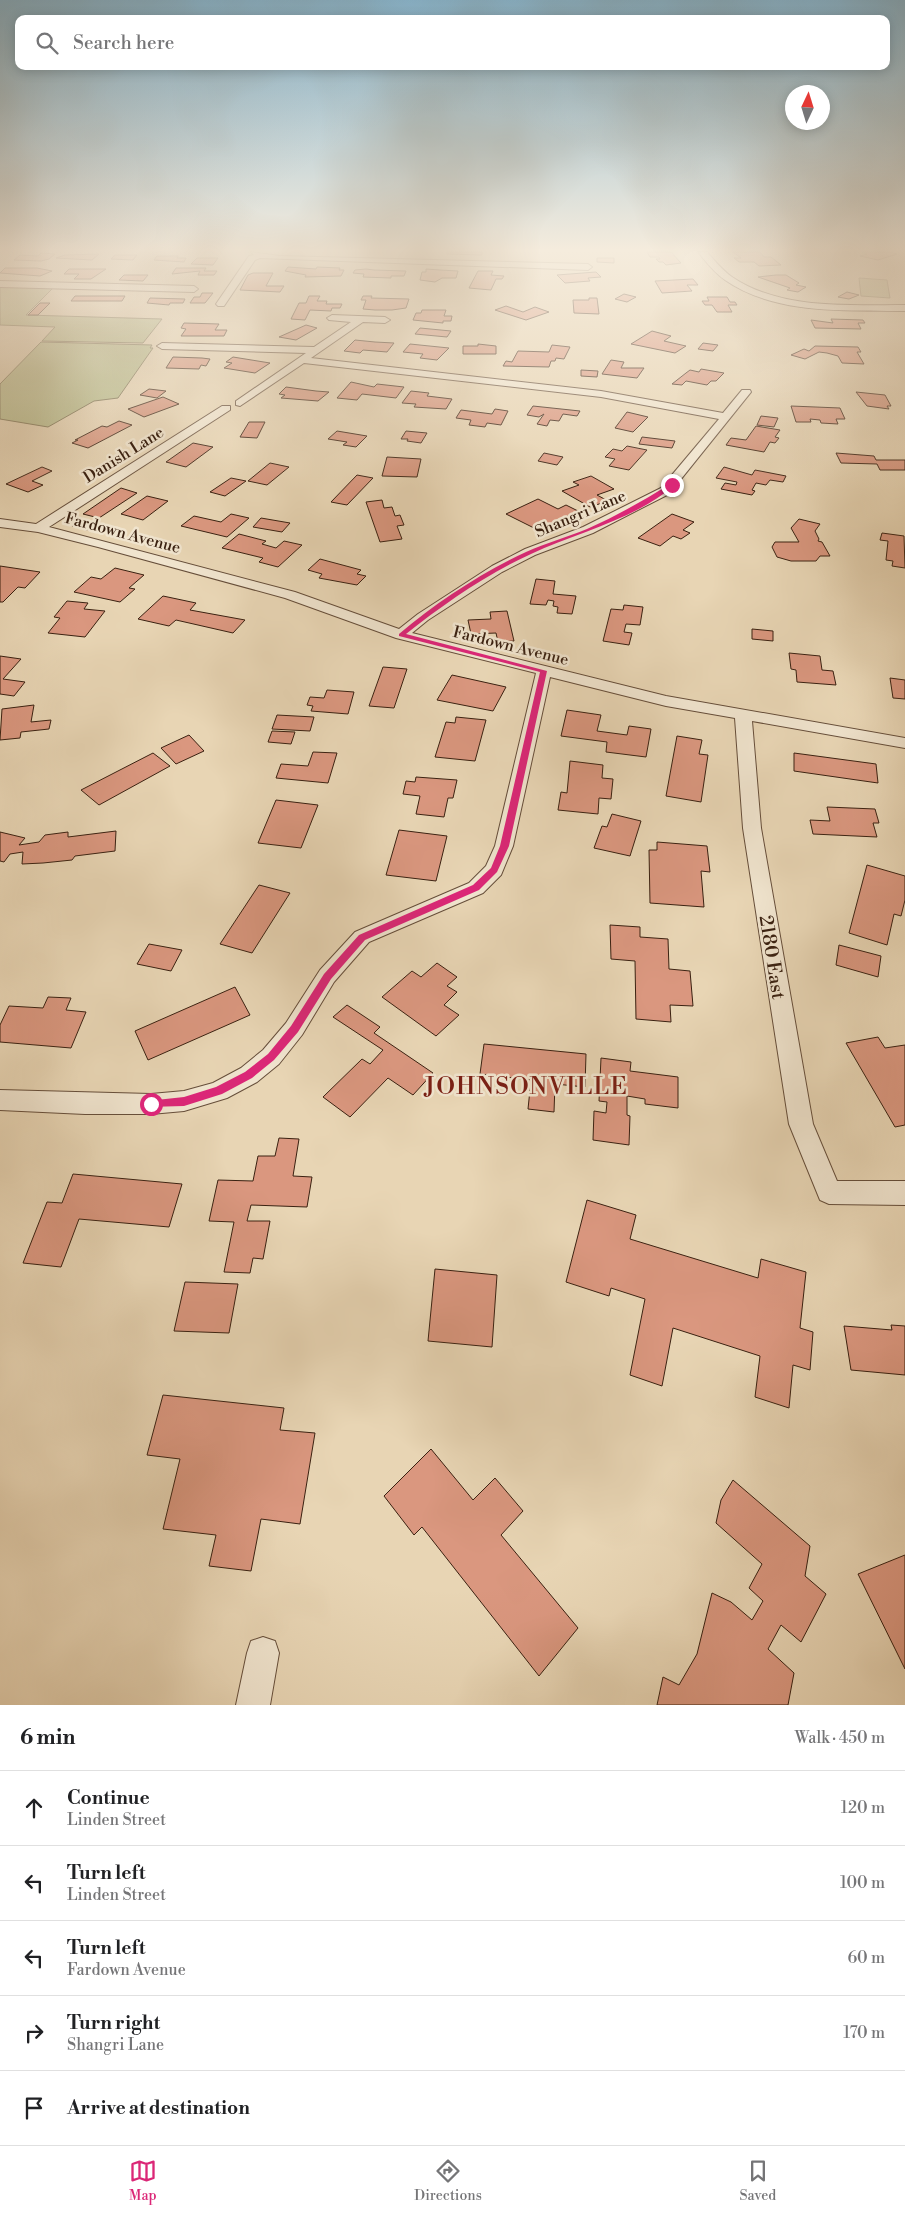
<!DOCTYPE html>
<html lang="en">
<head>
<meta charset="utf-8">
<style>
	:root { --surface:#fff; --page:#f2f2f2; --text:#202124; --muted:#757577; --line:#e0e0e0; --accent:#db2777 }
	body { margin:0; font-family:"Libre Bodoni",serif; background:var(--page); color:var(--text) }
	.compass { position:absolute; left:785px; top:85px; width:45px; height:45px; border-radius:50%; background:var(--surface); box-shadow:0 2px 12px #0003; rotate:4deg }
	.stop { position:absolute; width:15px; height:15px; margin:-11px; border:4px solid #db2777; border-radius:50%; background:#fff }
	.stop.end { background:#db2777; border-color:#fff; box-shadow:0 1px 5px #0008 }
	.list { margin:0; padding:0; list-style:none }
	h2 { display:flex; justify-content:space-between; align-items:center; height:65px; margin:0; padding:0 20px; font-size:21px }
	h2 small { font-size:16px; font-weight:400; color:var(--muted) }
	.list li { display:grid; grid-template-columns:32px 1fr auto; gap:15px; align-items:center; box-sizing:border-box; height:75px; padding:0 20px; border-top:1px solid var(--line) }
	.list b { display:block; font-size:19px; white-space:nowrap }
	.list p { margin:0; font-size:16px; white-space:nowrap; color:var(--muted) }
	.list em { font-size:16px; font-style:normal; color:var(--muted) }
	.icon { flex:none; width:28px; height:28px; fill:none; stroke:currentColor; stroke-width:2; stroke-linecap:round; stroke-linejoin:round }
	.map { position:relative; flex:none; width:905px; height:1705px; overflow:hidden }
	.search { position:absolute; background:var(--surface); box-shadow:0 2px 12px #0003; left:15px; right:15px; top:15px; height:55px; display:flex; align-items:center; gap:12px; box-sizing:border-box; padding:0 18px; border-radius:10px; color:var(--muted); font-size:19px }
	.sheet { height:440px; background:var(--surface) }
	nav { display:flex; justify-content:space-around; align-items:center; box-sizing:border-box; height:70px; border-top:1px solid var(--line); background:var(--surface); font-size:14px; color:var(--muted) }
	nav a { display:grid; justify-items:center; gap:2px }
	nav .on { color:var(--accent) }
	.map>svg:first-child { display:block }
	.green { fill:#b8bd8b; stroke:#796f4e }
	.building { fill:#da977f; stroke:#3a2111 }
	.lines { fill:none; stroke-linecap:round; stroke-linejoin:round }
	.minor-casing { stroke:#664e3a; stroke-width:2 }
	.minor { fill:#f0e4ce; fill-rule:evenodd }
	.route { fill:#db2777 }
	.labels { text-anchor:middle; stroke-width:5; stroke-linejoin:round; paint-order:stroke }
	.far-street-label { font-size:16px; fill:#3a2111; stroke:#f0e4ce }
	.street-label { font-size:19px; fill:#3a2111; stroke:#f0e4ce }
	.near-neighbourhood-label { font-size:24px; letter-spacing:1px; fill:#7a1f14; stroke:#f0e4ce }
</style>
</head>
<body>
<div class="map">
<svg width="905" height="1705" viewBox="0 0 905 1705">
	<rect width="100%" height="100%" fill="#e8d5b4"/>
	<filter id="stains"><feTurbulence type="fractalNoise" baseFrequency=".004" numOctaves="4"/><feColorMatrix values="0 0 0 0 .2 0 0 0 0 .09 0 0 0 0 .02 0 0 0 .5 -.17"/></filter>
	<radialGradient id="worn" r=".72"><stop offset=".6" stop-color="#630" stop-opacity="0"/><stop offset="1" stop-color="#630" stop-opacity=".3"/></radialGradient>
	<!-- green -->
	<path class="green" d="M859,278L887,280L890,298L861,296Z
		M0,287L53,288L26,315L162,319L143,343L42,341L55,327L0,325Z
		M41,342L152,345L150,348H153L118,398L94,401L48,427L0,419V384Z"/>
	<!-- building -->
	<path class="building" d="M447,252H482V255L447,254Z
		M647,252H671L681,263L666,265L663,262H659L656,259H660L659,257H650Z
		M733,252H760L764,257H771L781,265L759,266L754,262H739L734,258H741Z
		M862,252H891L897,254L878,260L860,256L867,254Z
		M41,253L55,254L49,259L41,261L14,260L20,255L38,256Z
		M99,254L92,260L56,258L65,255Z
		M115,255H137L133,260L111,259Z
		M157,256H178L177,258H186L184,262L154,260Z
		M197,258H218L213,265L191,264Z
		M597,258H614V263L597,262Z
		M288,267L316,269L317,267L340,268L339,270H344L341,276L305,277L306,275L285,271Z
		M5,268H37L52,271L40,276L0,273Z
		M176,268H206L204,271H217L214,275H198L200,271L172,274Z
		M69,269H106L91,279H74L79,274H64Z
		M366,269L374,270L406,271L404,276H391V278L363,277L364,274L353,273L355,270Z
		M426,269L440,270L458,271L456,278H442L435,282L420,280L422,272H426Z
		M478,271H493L491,275L504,276L502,279H496L491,290L469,288Z
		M596,272L601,277L588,278L590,281L565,283L557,275Z
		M253,273H273L266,286H284L280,292L240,290L248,275Z
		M124,275H148L143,281L119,280Z
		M776,275H786L799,283L796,285L806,287L798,292L787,290L790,288L758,277Z
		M693,279L698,285H687L692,291L662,293L655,281Z
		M847,292L859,295L849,299L838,297Z
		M202,293H213L205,303H190L194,297H200Z
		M624,294L636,297L627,302L615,299Z
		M75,296H125L122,301H71Z
		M309,296H320L317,301H327L326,304H342L340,308H332L331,311L310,310L305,320L291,319L299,303H306Z
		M363,296H372L371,298L409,299L406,308L392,310H375L363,309L366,300H361Z
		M707,297H727L730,302H735L737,305H728L732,312H717L712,305H705L702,301H709Z
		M150,298L185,299L183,303H170L169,305L147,303Z
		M589,298H597L599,314L574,313L573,300H589Z
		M40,303H50L38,315H28Z
		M506,306L523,312L535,307L549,312L526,320L495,310Z
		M422,310H446L444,316H452L451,321H443V323L413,320L416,313H421Z
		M831,319L863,320L865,323H858L861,329L815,328L811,320L833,323Z
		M184,323L219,324L215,330H227L224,336H181L186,329L181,328Z
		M306,325L317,328L296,340L279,337Z
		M420,328L451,331L447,337L415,334Z
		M652,331L671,336L664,341L686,346L675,353L631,344Z
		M355,340L375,342L394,343L387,352L363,350L360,353L344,351Z
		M703,343L718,345L713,351L698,349Z
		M410,344L449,348L437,360L420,358L423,354L403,352Z
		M478,344L496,346V354H463V346H478Z
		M552,345L570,347L564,359L556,358L555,361H551L549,367L503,366L506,361L512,362L518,351L549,352Z
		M815,346L858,347L861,352H857L864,364L842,363L838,356L827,353L819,352L805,359L791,355L804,349L809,351Z
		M173,357L202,358L210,359L206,366L201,365L199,369L166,368Z
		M233,357L270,363L255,373L224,368L232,363L226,362Z
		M611,360L624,362L621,368H644L637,378L602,374Z
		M701,369L724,373L716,381H711L707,385L686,381L682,385L672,384L686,373L690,370L699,372Z
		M581,370L598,371L597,377L581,376Z
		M351,382L374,387L377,384L404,387L396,398L362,394L357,400L337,398Z
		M286,387L316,391L329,392L318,401L281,398L285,395L279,394Z
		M149,389L166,391L157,398L140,395Z
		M411,391L429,393L427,396L452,399L446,409L414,407L416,404L402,403Z
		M856,392L885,395L891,406H887L889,409L867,406Z
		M163,397L179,404L144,417L128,409Z
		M533,406L580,411L577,416L563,414L559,421L550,420L547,426L537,424L544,414L539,417L527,415Z
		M791,406L840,408L845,419H836L838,424L821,423L820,420L810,419L811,422H796Z
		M495,409L508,411L501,425L487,423L485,427L469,425L471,420L456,418L461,410L492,414Z
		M627,412L648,417L633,432L615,428Z
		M761,416L778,418L774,427L757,425Z
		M119,421L132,425L88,448L72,443L78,440H75L102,426L107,427Z
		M249,422H265L257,438L240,437Z
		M756,426L780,430L775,437L779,438L775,443L770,442L764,452L726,445L731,438L746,440Z
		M337,431L367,436L356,447L343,445L347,442L328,439Z
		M406,431L427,433L421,443L407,441L408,439H401Z
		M642,437L675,441L672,448L639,444Z
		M193,443L213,447L186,467L166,462Z
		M627,446L647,450L629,470L609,466L615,459L605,457L613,449L622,451Z
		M544,453L563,457L557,465L538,461Z
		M836,453L874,456L876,460H905V470H880L877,464L841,463Z
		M387,457L421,459L417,477L382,476Z
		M270,463L289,467L267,485L248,481Z
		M42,467L52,471L32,481L43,485L28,492L6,484Z
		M724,467L752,475L755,470L786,476L783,482L770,480L766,485L756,483L752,490L755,491L752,495L721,489L725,483L736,485L737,482L716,478Z
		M357,475L373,478L347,505L331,502Z
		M591,476L614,489L597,495L608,501L590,507L562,491L579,485L573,482Z
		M231,478L246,481L225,496L210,492Z
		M121,488L137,493L99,518L83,514Z
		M147,496L168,501L143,520L121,514Z
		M538,499L558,509L566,505L578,511L538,530L506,514Z
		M382,500L384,508L392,507L395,516L400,515L404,525L397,526L402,539L380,542L366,502Z
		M231,514L249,518L227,537L181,526L194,516L221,522Z
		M672,514L694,522L683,530L690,533L681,539L673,536L660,546L638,538Z
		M261,518L290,523L282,532L253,527Z
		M799,519L820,524L815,531L819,539L818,541L822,542L830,556H820L816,561H791L777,557L772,547L775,542H799L791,528Z
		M80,521L94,525L87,530L72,526Z
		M882,533L904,536L905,568L892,566L893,561L886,560L888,541L880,540Z
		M239,534L266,541L262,544L276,548L284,541L302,545L278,567L259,562L263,558L222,548Z
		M320,559L361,570L357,574L366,576L357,585L319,578L322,574L308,570Z
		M0,566L40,572L25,588L18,587L3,602H0Z
		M115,568L144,575L129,588L135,589L120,602L74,592L91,577L101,579Z
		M536,579L555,581L553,594L576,596L572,614L557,613L558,607L553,606L554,601L548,600L546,605L530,604Z
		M163,596L196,603L190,610L245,620L233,633L176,620L169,626L138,619Z
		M67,601L88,603L84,609L105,611L85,637L48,633L60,618L54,617Z
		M624,605L643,607L640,625L626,624L624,632L632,633L629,645L603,641L611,609L623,610Z
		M507,611L514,641L498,642L496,633L471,634L468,620L491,619L490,612Z
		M752,629L773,631V641L752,639Z
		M789,653L820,656L822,670L833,671L836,685L797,682L796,670L791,669Z
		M0,656L21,659L3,679L25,682L14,696L0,694Z
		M383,667L407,669L394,708L369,706Z
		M452,675L506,687L493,711L437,700Z
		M890,678L905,680V699L893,698Z
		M327,690L354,692L348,714L311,711L313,706L307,705L310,697L324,698Z
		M34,705L31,722L51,720L49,729L21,732L20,738L0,740L2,709Z
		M567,710L601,715L597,731L627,735L629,726L651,729L646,757L606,752L607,742L561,736Z
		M277,715L314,717L310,731L272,729Z
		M456,717L486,720L475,761L435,757L446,722L455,723Z
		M272,731L295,732L291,744L268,742Z
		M189,735L204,751L176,764L161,748Z
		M677,736L702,740L699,754L708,755L701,802L666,796Z
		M313,752L337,753L328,783L276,778L281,764L308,766Z
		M153,753L170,766L99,805L81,790Z
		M794,753L876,764L878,783L794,771Z
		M570,761L603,765L602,778L613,779L611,799L599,798L598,814L558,810L561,792L567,793Z
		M416,777L457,780L453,798H448L444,817L416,814L420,796L403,794L406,781L415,782Z
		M276,800L318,805L301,848L258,843Z
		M827,807L875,809L879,823H873L877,837L813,834L810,820L830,821Z
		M612,814L641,821L630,856L594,848L602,826L607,827Z
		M399,830L447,836L436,881L386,875Z
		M116,831L115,851L75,856L72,860L43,863L22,864L23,852L10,854L4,862L0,861V832L25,838L19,845L39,842L45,835L68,832V837Z
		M657,842L707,846L710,872L701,871L704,907L650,903L649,850H657Z
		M867,865L905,876V900L901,916L894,914L887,945L849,933Z
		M259,885L290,893L252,953L220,944Z
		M610,925L640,927V937L668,939L669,969L690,971L693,1006L670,1005L671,1022L636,1019L635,961L611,959Z
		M149,944L182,950L171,971L137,964Z
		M839,945L881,956L878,977L836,965Z
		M437,963L457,977L447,986L457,992L444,1005L459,1015L436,1036L382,997L412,971L421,977Z
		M235,987L250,1015L148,1060L135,1031Z
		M48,997L71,998L66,1010L86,1012L71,1048L0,1042V1025L9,1006L43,1008Z
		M347,1005L380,1027L374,1033L433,1073L413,1095L388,1078L350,1117L323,1097L362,1059L370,1064L383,1050L333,1017Z
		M878,1037L885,1048L905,1045V1125L895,1127L846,1043Z
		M484,1044L586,1054L585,1087L555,1084L554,1112L528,1109L531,1080L480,1074Z
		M601,1058L631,1062L630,1071L678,1077V1108L645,1104V1099L627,1096V1115L630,1116L629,1145L593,1140L594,1111L606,1113L607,1102L599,1101Z
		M279,1138L299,1139L293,1176L312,1177L307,1207L251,1205L247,1221H270L263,1259L253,1258L250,1273L224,1272L234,1222L209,1221L218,1180L253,1181L258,1156H275Z
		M73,1174L182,1184L169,1227L79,1219L61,1267L23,1263L47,1202L62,1203Z
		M587,1200L636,1215L630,1239L758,1278L761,1259L806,1272L800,1328L813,1332L810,1370L793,1365L789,1408L755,1397L760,1356L673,1328L662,1386L630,1375L645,1299L611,1288L609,1296L566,1282Z
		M435,1269L497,1275L492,1347L428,1341Z
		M185,1282L238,1284L229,1333L174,1331Z
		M891,1325L905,1326V1375L851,1370L844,1326L892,1330Z
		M163,1395L284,1408L280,1430L315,1433L300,1524L261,1519L251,1571L209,1566L216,1535L163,1529L180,1459L147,1455Z
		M431,1449L473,1500L495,1478L523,1511L501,1535L578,1628L539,1676L422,1527L414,1535L384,1496Z
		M733,1480L810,1546L805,1576L826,1594L801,1642L781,1625L768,1649L794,1673L788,1705H657L663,1677L679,1685L697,1654L712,1593L731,1602L752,1620L763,1601L749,1588L762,1564L716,1523L721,1500Z
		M905,1555V1669L858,1574Z"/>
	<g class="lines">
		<!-- minor casing -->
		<g class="minor-casing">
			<path id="minor" d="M251,252L280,256L588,264L592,267L588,270L260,258L255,260L224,306H218L216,304L249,256L254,255Z
				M698,252H707C715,261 722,270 732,277C781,310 848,305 905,305V311C847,310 775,315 725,280C715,273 706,262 698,252Z
				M0,281L194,286L198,289L194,292L0,287Z
				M332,315L385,317L390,320L385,323L363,322L311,358L601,391L723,413L742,390H750L751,392L669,494L593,533L535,555L502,572L428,620L412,633L666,696L905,738V748L752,721L761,828L813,1124L837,1181H905V1205L829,1204L820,1200L789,1124L743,828L735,718L666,706L550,677L513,846L501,875L483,893L369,942L334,982L302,1035L279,1064L257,1082L227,1098L184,1111L151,1114H85L0,1110V1090L151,1094L184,1091L213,1083L241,1068L263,1050L286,1023L320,970L355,932L469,883L486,866L495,846L536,673L396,638L285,598L98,547L38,532L0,527V519L36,524L222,406H230V410L49,527L295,592L399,629L418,614L492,566L525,549L583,527L661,488L719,419L601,397L304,363L240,406L236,405V401L306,353L162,349L157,346L162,343L314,347L351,322L329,320L327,318Z
				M263,1637L275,1641L279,1653L270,1705H236L247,1653L251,1641Z"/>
		</g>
		<!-- minor -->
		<use href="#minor" class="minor"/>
	</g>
	<!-- sky -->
	<linearGradient id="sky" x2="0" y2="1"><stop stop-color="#87b6d0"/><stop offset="0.51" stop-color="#f5ecdd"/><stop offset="1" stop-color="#f5ecdd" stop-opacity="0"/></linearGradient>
	<rect width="905" height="491" fill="url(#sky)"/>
	<!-- route -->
	<path class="route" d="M670,484L675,485C634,520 578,532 531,554C487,574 444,604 406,634L547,671L509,846L497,872L479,890L365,940L331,979L298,1032L274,1060L252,1078L222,1094L184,1106L147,1107V1101L184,1097L216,1087L245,1072L268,1054L291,1026L324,974L359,935L473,885L491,868L500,846L540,672L399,636V634C437,602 481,573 526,552C546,543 567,537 587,529C616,516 643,501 670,484Z"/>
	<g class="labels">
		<!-- far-street labels -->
		<g class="far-street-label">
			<text transform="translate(123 454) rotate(-32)" y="6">Danish Lane</text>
			<text transform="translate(580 513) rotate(-23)" y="6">Shangri Lane</text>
			<text transform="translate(123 532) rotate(15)" y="6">Fardown Avenue</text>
			<text transform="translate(511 645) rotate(14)" y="6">Fardown Avenue</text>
		</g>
		<!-- street labels -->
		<g class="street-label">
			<text transform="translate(773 957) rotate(81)" y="7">2180 East</text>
		</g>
		<!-- near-neighbourhood labels -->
		<g class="near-neighbourhood-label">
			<text x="526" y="1094">JOHNSONVILLE</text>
		</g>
	</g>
	<rect width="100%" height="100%" filter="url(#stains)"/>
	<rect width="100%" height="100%" fill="url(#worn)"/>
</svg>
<svg class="compass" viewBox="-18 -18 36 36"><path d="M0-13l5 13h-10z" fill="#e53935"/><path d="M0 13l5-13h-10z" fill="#757577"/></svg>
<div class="stop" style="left:151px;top:1104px"></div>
<div class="stop end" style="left:672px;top:485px"></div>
<div class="search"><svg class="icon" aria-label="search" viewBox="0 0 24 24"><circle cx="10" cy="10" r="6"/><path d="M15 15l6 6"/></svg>Search here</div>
</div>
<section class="sheet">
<h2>6 min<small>Walk · 450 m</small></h2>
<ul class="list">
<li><svg class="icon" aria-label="ahead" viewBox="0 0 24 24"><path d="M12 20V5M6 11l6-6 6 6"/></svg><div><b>Continue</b><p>Linden Street</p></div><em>120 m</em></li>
<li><svg class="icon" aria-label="left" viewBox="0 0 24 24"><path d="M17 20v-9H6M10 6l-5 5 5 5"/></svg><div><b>Turn left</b><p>Linden Street</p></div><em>100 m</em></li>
<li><svg class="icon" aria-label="left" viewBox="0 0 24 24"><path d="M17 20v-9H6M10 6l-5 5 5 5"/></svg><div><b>Turn left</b><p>Fardown Avenue</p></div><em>60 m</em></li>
<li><svg class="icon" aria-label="right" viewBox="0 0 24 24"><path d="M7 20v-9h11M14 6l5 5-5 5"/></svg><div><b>Turn right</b><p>Shangri Lane</p></div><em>170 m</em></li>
<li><svg class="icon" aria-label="arrive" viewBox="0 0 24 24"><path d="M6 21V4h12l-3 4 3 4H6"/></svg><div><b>Arrive at destination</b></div></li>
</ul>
</section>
<nav>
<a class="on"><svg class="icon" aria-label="map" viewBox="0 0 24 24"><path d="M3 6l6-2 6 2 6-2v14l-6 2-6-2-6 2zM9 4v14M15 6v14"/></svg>Map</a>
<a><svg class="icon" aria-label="directions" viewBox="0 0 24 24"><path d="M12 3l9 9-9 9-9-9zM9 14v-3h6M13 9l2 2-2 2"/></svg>Directions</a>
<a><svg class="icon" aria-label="saved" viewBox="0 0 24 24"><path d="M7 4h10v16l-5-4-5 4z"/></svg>Saved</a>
</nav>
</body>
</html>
